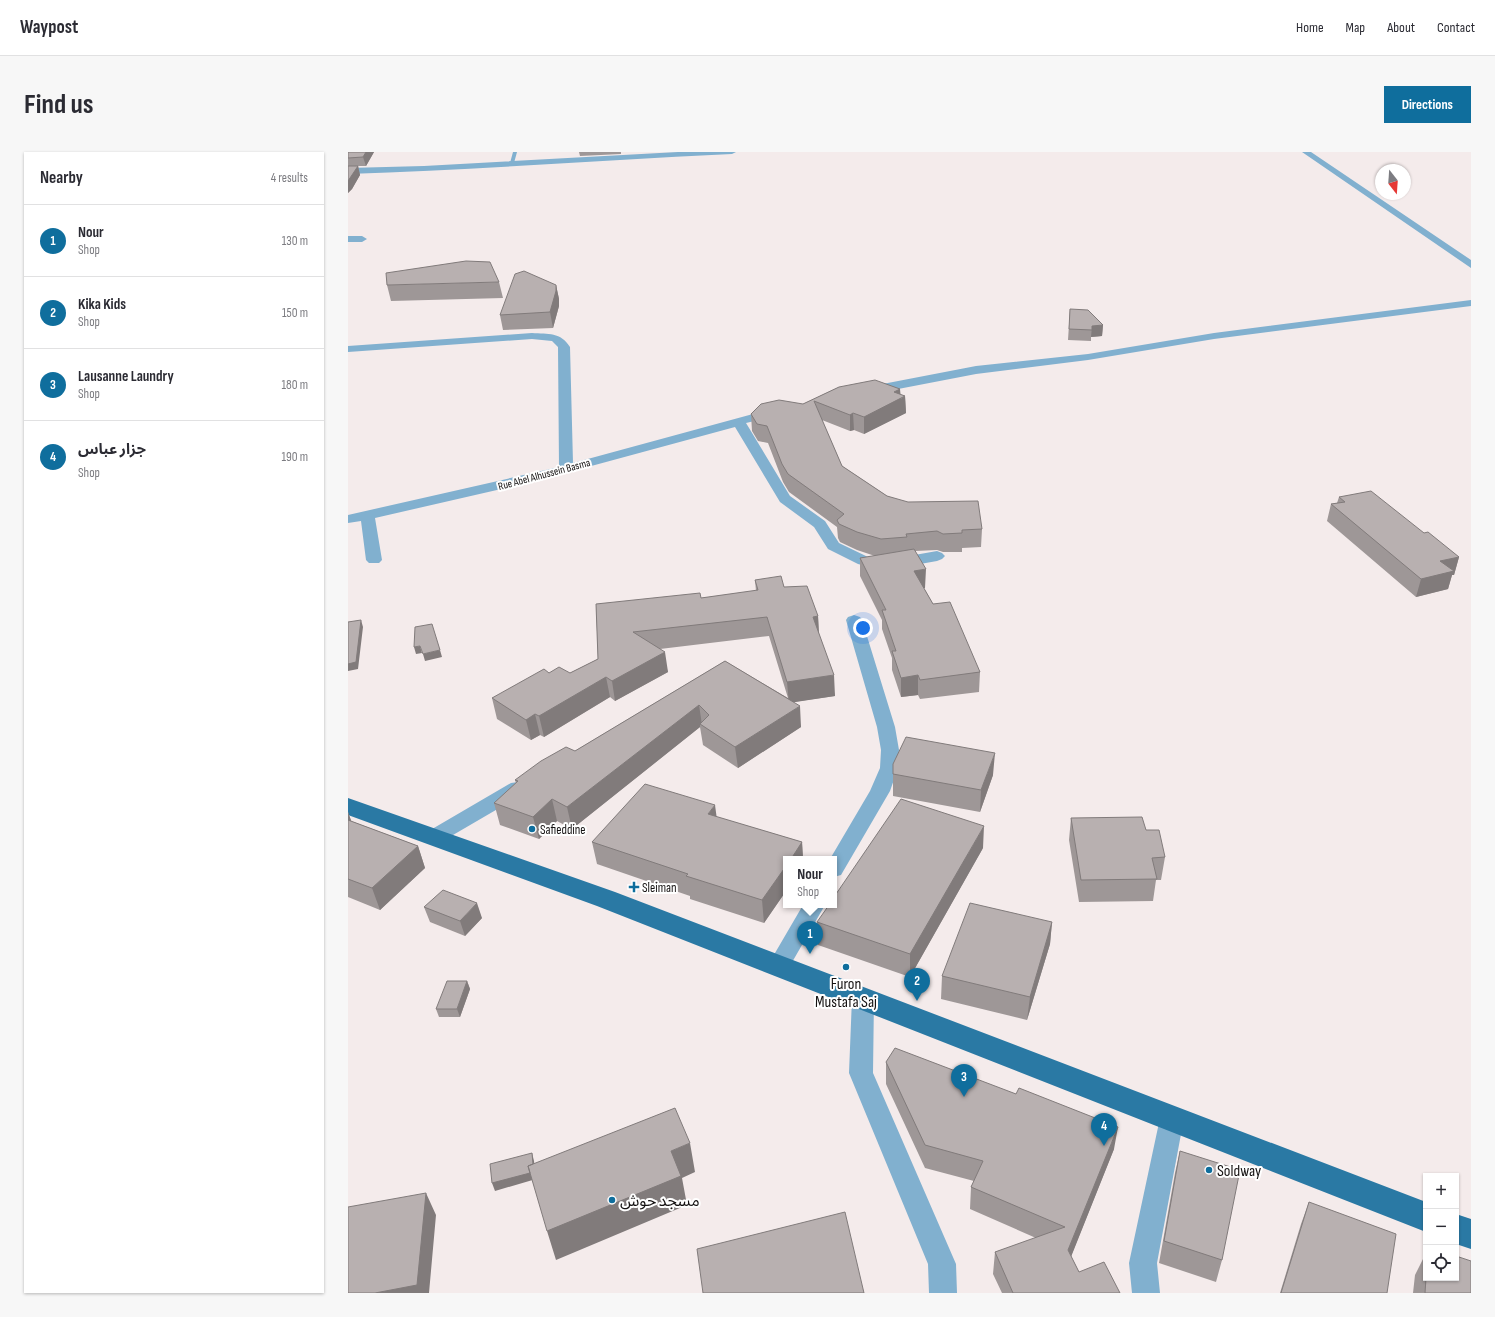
<!DOCTYPE html>
<html lang="en">
<head>
<meta charset="utf-8">
<style>
	:root { --surface:#fff; --page:#f7f7f7; --text:#2b2b33; --muted:#7c7c81; --line:#e1e1e2; --accent:#0f6e9d }
	body { margin:0; font-family:"Sofia Sans Condensed","Noto Sans Arabic",sans-serif; background:var(--page); color:var(--text) }
	.controls { position:absolute; right:12px; bottom:12px; display:grid; overflow:hidden; border-radius:0px; box-shadow:0 1px 3px #0004 }
	.controls button { width:36px; height:36px; display:grid; place-items:center; padding:0; border:0; border-bottom:1px solid var(--line); background:var(--surface); color:var(--text); font:20px sans-serif }
	.compass { position:absolute; left:1027px; top:12px; width:36px; height:36px; border-radius:50%; background:var(--surface); box-shadow:0 1px 3px #0004; rotate:163deg }
	.you { position:absolute; left:515px; top:476px; width:14px; height:14px; margin:-10px; border:3px solid #fff; border-radius:50%; background:#1a73e8; box-shadow:0 0 0 6px #1a73e833 }
	.badge { display:grid; place-items:center; width:26px; height:26px; border-radius:50%; background:var(--accent); color:#fff; font-size:13px; font-weight:700 }
	.pin { position:absolute; translate:-50% -33px; filter:drop-shadow(0 1px 2px #0008) }
	.pin::after { content:''; position:absolute; top:21px; width:14px; height:12px; background:inherit; clip-path:polygon(0 0,100% 0,50% 100%) }
	.popup { position:absolute; left:435px; top:704px; width:54px; height:52px; box-sizing:border-box; display:grid; place-content:center; border-radius:0px; background:var(--surface); filter:drop-shadow(0 1px 3px #0005); font-size:13px; white-space:nowrap; color:var(--muted) }
	.popup b { font-size:15px; color:var(--text) }
	.popup::after { content:''; position:absolute; left:50%; top:100%; margin-left:-8px; border:8px solid transparent; border-top-color:var(--surface) }
	.list { margin:0; padding:0; list-style:none }
	h2 { display:flex; justify-content:space-between; align-items:center; height:52px; margin:0; padding:0 16px; font-size:17px }
	h2 small { font-size:13px; font-weight:400; color:var(--muted) }
	.list li { display:grid; grid-template-columns:26px 1fr auto; gap:12px; align-items:center; box-sizing:border-box; height:72px; padding:0 16px; border-top:1px solid var(--line) }
	.list b { display:block; font-size:15px; white-space:nowrap }
	.list p { margin:0; font-size:13px; white-space:nowrap; color:var(--muted) }
	.list em { font-size:13px; font-style:normal; color:var(--muted) }
	.icon { flex:none; width:22px; height:22px; fill:none; stroke:currentColor; stroke-width:2; stroke-linecap:round; stroke-linejoin:round }
	.map { position:relative; flex:none; width:1123px; height:1141px; overflow:hidden; border-radius:0px }
	header { display:flex; align-items:center; gap:24px; box-sizing:border-box; height:56px; padding:0 20px; background:var(--surface); border-bottom:1px solid var(--line) }
	header strong { font-size:19px }
	nav { display:flex; gap:22px; margin-inline-start:auto; font-size:14px }
	.intro { display:flex; align-items:center; justify-content:space-between; box-sizing:border-box; height:96px; padding:0 24px }
	h1 { margin:0; font-size:28px }
	.button { padding:10px 18px; border-radius:0px; background:var(--accent); color:#fff; font-size:14px; font-weight:700 }
	main { display:flex; gap:24px; padding:0 24px }
	aside { flex:1; background:var(--surface); border-radius:0px; box-shadow:0 1px 3px #0004 }
	.map>svg:first-child { display:block }
	.lines { fill:none; stroke-linecap:round; stroke-linejoin:round }
	.service { fill:#81b0cf; fill-rule:evenodd }
	.minor { fill:#81b0cf; fill-rule:evenodd }
	.primary { fill:#2a79a4; fill-rule:evenodd }
	.wall { fill:#9e9797 }
	.shaded-wall { fill:#817b7b }
	.building { fill:#b8b0b0; stroke:#817b7b }
	.poi-dot { fill:#0f6e9d; stroke:#fff; stroke-width:1.5 }
	.labels { text-anchor:middle; stroke-width:4; stroke-linejoin:round; paint-order:stroke }
	.far-street-label { font-size:11px; fill:#141111; stroke:#fff }
	.poi-label { font-size:13px; fill:#141111; stroke:#fff; text-anchor:start }
	.near-poi-label { font-size:16px; fill:#141111; stroke:#fff; text-anchor:start }
</style>
</head>
<body>
<header>
<strong>Waypost</strong>
<nav><a>Home</a><a>Map</a><a>About</a><a>Contact</a></nav>
</header>
<div class="intro"><h1>Find us</h1><a class="button">Directions</a></div>
<main>
<aside>
<h2>Nearby<small>4 results</small></h2>
<ul class="list">
<li><span class="badge">1</span><div><b>Nour</b><p>Shop</p></div><em>130 m</em></li>
<li><span class="badge">2</span><div><b>Kika Kids</b><p>Shop</p></div><em>150 m</em></li>
<li><span class="badge">3</span><div><b>Lausanne Laundry</b><p>Shop</p></div><em>180 m</em></li>
<li><span class="badge">4</span><div><b>جزار عباس</b><p>Shop</p></div><em>190 m</em></li>
</ul>
</aside>
<div class="map">
<svg width="1123" height="1141" viewBox="0 0 1123 1141">
	<rect width="100%" height="100%" fill="#f4ebeb"/>
	<g class="lines">
		<!-- service -->
		<path class="service" d="M165,0H169L166,11L164,12L162,11Z"/>
		<!-- minor -->
		<path class="minor" d="M330,0H388L384,2C256,8 128,18 0,22V16L76,14Z
			M954,0H963L1123,108V116Z
			M0,84H14L19,87L14,90H0Z
			M1123,148V154L866,187L740,208L628,222L519,243L513,239L519,235L628,214L740,202L866,181Z
			M184,181C200,182 213,180 222,195L225,311L427,256L431,257L433,260L431,263L398,271L442,344L477,369L491,391L520,405L529,407H544L589,399L594,401L597,404L594,407L589,409L544,417H529L510,412L480,397L466,375L432,350L387,275L188,329L27,366L34,408L31,411H21L18,408L13,369L0,371V363L211,315L210,195L204,189L184,187L0,200V194Z
			M506,463L512,465L514,468L547,575L551,598L550,616L542,639L493,723L486,725V707H482L522,639L532,616L533,598L529,575L498,468L500,465Z
			M170,630L177,631L180,636L177,641L93,690L86,692L79,690L76,685L79,680L163,631Z
			M455,753H477L439,819L431,822L423,819L420,813Z
			M515,837L523,840L526,846L525,921L608,1112L609,1141H581L580,1112L501,921L504,846L507,840Z
			M824,955L833,958L836,966L809,1111L812,1141H784L781,1111L812,966L815,958Z"/>
		<!-- primary -->
		<path class="primary" d="M0,646L267,740L1078,1050V1080L249,754L0,663Z
			M1108,1062L1123,1067V1097L1108,1092Z"/>
	</g>
	<!-- wall -->
	<path class="wall" d="M0,0H26L18,14H10L12,23L4,37L0,41Z
		M231,0H273V2L232,4Z
		M151,130L155,146L43,149L39,133Z
		M208,133L211,147V154L205,176L155,178L152,163Z
		M722,157L755,173L754,184L743,185V189L720,188Z
		M491,235L552,237V243L557,244L558,261L516,282L506,278L502,279L474,268L494,314L539,344L634,377L633,395L614,396V400H595L589,398L567,399L577,436H576L585,452L632,520L631,540L572,547L570,543L553,545L544,518V506L534,477V468L512,424V406L527,404L509,398L492,390L490,386L489,375L441,340L435,330L420,291L410,289L404,279L403,262L455,252Z
		M991,345L1076,381L1111,405L1106,423H1104L1100,437L1068,445L979,369L983,352L989,351Z
		M407,428L436,435L470,464L471,482L487,544L445,550L453,575L390,616L355,593L352,575L224,677L209,669L191,687L152,673L146,651L168,631L167,628L227,599L377,509L440,546L421,484L312,497L320,520L267,549L262,545L196,585L192,583L183,588L149,567L144,546L201,521H222L250,507L248,452L353,446L408,439Z
		M545,622L645,623L632,660L545,644Z
		M0,660L3,669L70,694L77,716L32,758L0,745Z
		M369,665L454,690L455,707H438V739L416,771L342,747V744L249,712L244,690Z
		M723,666L798,678L817,705L813,728H808L805,749L731,750L721,688Z
		M635,696L562,825L470,793L469,770Z
		M76,755L134,766L117,784L82,770Z
		M704,770L702,792L679,868L593,847L594,824Z
		M119,829L122,837L112,865H91L88,857Z
		M538,910L766,997L723,1104L731,1120L772,1141H654L645,1122L647,1100L688,1086L622,1057L623,1035L626,1029L577,1016L538,932Z
		M832,999L874,1108L868,1130L811,1111L827,1021Z
		M961,1050L1039,1141H932L953,1072Z
		M1078,1101V1126L1123,1141H1065L1067,1123Z"/>
	<!-- shaded-wall -->
	<path class="shaded-wall" d="M18,0H26L18,14L15,5Z
		M10,14L12,23L4,37L0,41V29Z
		M208,133L211,147V154L205,176L202,160Z
		M755,173L754,184L743,185L744,174Z
		M552,237L553,247L557,244L558,261L516,282V265L546,240Z
		M505,261L506,278L502,279V263Z
		M1111,405L1106,423H1104L1100,437L1068,445L1073,427L1092,409Z
		M578,417L577,436L566,437V419Z
		M470,464L471,484L465,465Z
		M13,468L15,475L10,517L0,519V512Z
		M72,494L74,501L68,502L66,495Z
		M92,498L94,505L77,509L75,502Z
		M317,500L320,520L267,549L264,529Z
		M486,523L487,544L441,551L439,530Z
		M570,523V543L553,545V526Z
		M258,525L262,545L196,585L191,564Z
		M351,553L354,573L352,572V575L224,677L219,655Z
		M452,554L453,575L390,616L387,595Z
		M187,562L192,583L183,588L178,568Z
		M647,601L645,623L632,660L633,638Z
		M204,647L209,669L191,687L185,665Z
		M367,653L370,675L360,662Z
		M0,660L4,671L0,676Z
		M636,674L635,696L562,825V802Z
		M454,690L455,707H443Z
		M70,694L77,716L32,758L24,736Z
		M438,714V739L416,771L414,748Z
		M129,751L134,766L117,784L112,769Z
		M704,770L702,792L679,868L682,845Z
		M119,829L122,837L112,865L109,857Z
		M770,975L766,997L717,1120L720,1098Z
		M342,991L347,1020L334,1026L339,1053L208,1108L199,1079L323,999Z
		M184,1001L186,1009L188,1027L147,1039L144,1031Z
		M78,1041L88,1063L81,1141H27Z"/>
	<!-- building -->
	<path class="building" d="M0,0H18L15,5L0,6Z
		M0,14H10L0,29Z
		M118,109L142,110L151,130L39,133L38,121Z
		M176,119L208,133V139L202,160L152,163L167,122Z
		M722,157L740,158L755,173L744,174V178L721,177Z
		M527,228L552,237L546,240L557,244L516,265L505,261L502,263L466,249L494,314L539,344L560,350L630,349L634,377L614,378V381L595,382L589,379L558,382L559,385L533,387L509,380L491,372L489,368L496,362L440,322L434,312L419,274L409,272L403,262L413,252L431,248L455,252L491,235Z
		M1023,339L1076,381L1080,380L1111,405L1092,409L1106,419L1073,427L983,352L997,350L991,345Z
		M566,397L578,417L566,419L585,452L602,450L632,520L572,528L570,523L553,526L544,499H548L534,458H538L512,406Z
		M433,424L436,435L459,434L470,464L465,465L486,523L439,530L419,465L285,480L317,500L264,529L258,525L191,564L187,562L178,568L144,546L196,517L201,521L211,515L222,521L250,507L248,452L352,441L353,446L410,438L407,428Z
		M13,468L8,510L0,512V470Z
		M84,472L92,498L75,502L72,494L66,495L67,475Z
		M377,509L452,554L387,595L352,572L361,563L351,553L219,655L204,647L185,665L146,651L170,629L167,628L193,609L218,595L227,599Z
		M558,585L647,601L633,638L545,622V612Z
		M297,632L367,653L360,662L454,690L443,707H438V714L414,748L338,724L340,722L244,690Z
		M553,647L636,674L562,802L469,770L481,753H486V745Z
		M794,665L798,678H811L817,705L804,706L809,727L733,728L723,666Z
		M0,668L70,694L24,736L0,727Z
		M95,738L129,751L112,769L76,755Z
		M622,751L704,770L682,845L594,824Z
		M99,829H119L109,857H88Z
		M547,896L668,942L671,936L770,975L720,1098L731,1120L756,1110L772,1141H665L647,1100L717,1075L623,1035L635,1009L577,993L538,910Z
		M327,956L342,991L323,999L333,1024L199,1079L180,1014Z
		M832,999L892,1018L874,1108L816,1089Z
		M184,1001L185,1012L180,1014L182,1021L144,1031L142,1012Z
		M78,1041L69,1133L27,1141H0V1055Z
		M961,1050L1048,1082L1039,1141H933Z
		M497,1060L516,1141H355L349,1097Z
		M1108,1104L1123,1109V1141H1077L1078,1126H1108Z"/>
	<!-- markers -->
	<g class="poi-dot">
		<circle cx="184" cy="677" r="4"/>
		<path d="M284 729h4v4h4v4h-4v4h-4v-4h-4v-4h4z"/>
		<circle cx="498" cy="815" r="4"/>
		<circle cx="861" cy="1018" r="4"/>
		<circle cx="264" cy="1048" r="4"/>
	</g>
	<g class="labels">
		<!-- far-street labels -->
		<g class="far-street-label">
			<text transform="translate(196 322) rotate(-15)" y="4">Rue Abel Alhussein Basma</text>
		</g>
		<!-- poi labels -->
		<g class="poi-label">
			<text x="192" y="682">Safieddine</text>
			<text x="294" y="740">Sleiman</text>
		</g>
		<!-- near-poi labels -->
		<g class="near-poi-label">
			<text x="498" y="837" text-anchor="middle">Furon<tspan x="498" dy="18">Mustafa Saj</tspan></text>
			<text x="869" y="1024">Soldway</text>
			<text x="272" y="1054">مسجد حوش</text>
		</g>
	</g>
</svg>
<div class="controls">
<button>+</button>
<button>−</button>
<button><svg class="icon" aria-label="locate" viewBox="0 0 24 24"><circle cx="12" cy="12" r="6"/><path d="M12 2v4M12 18v4M2 12h4M18 12h4"/></svg></button>
</div>
<svg class="compass" viewBox="-18 -18 36 36"><path d="M0-13l5 13h-10z" fill="#e53935"/><path d="M0 13l5-13h-10z" fill="#7c7c81"/></svg>
<div class="you"></div>
<div class="pin badge" style="left:462px;top:802px">1</div>
<div class="popup"><b>Nour</b>Shop</div>
<div class="pin badge" style="left:569px;top:849px">2</div>
<div class="pin badge" style="left:616px;top:945px">3</div>
<div class="pin badge" style="left:756px;top:994px">4</div>
</div>
</main>
</body>
</html>
